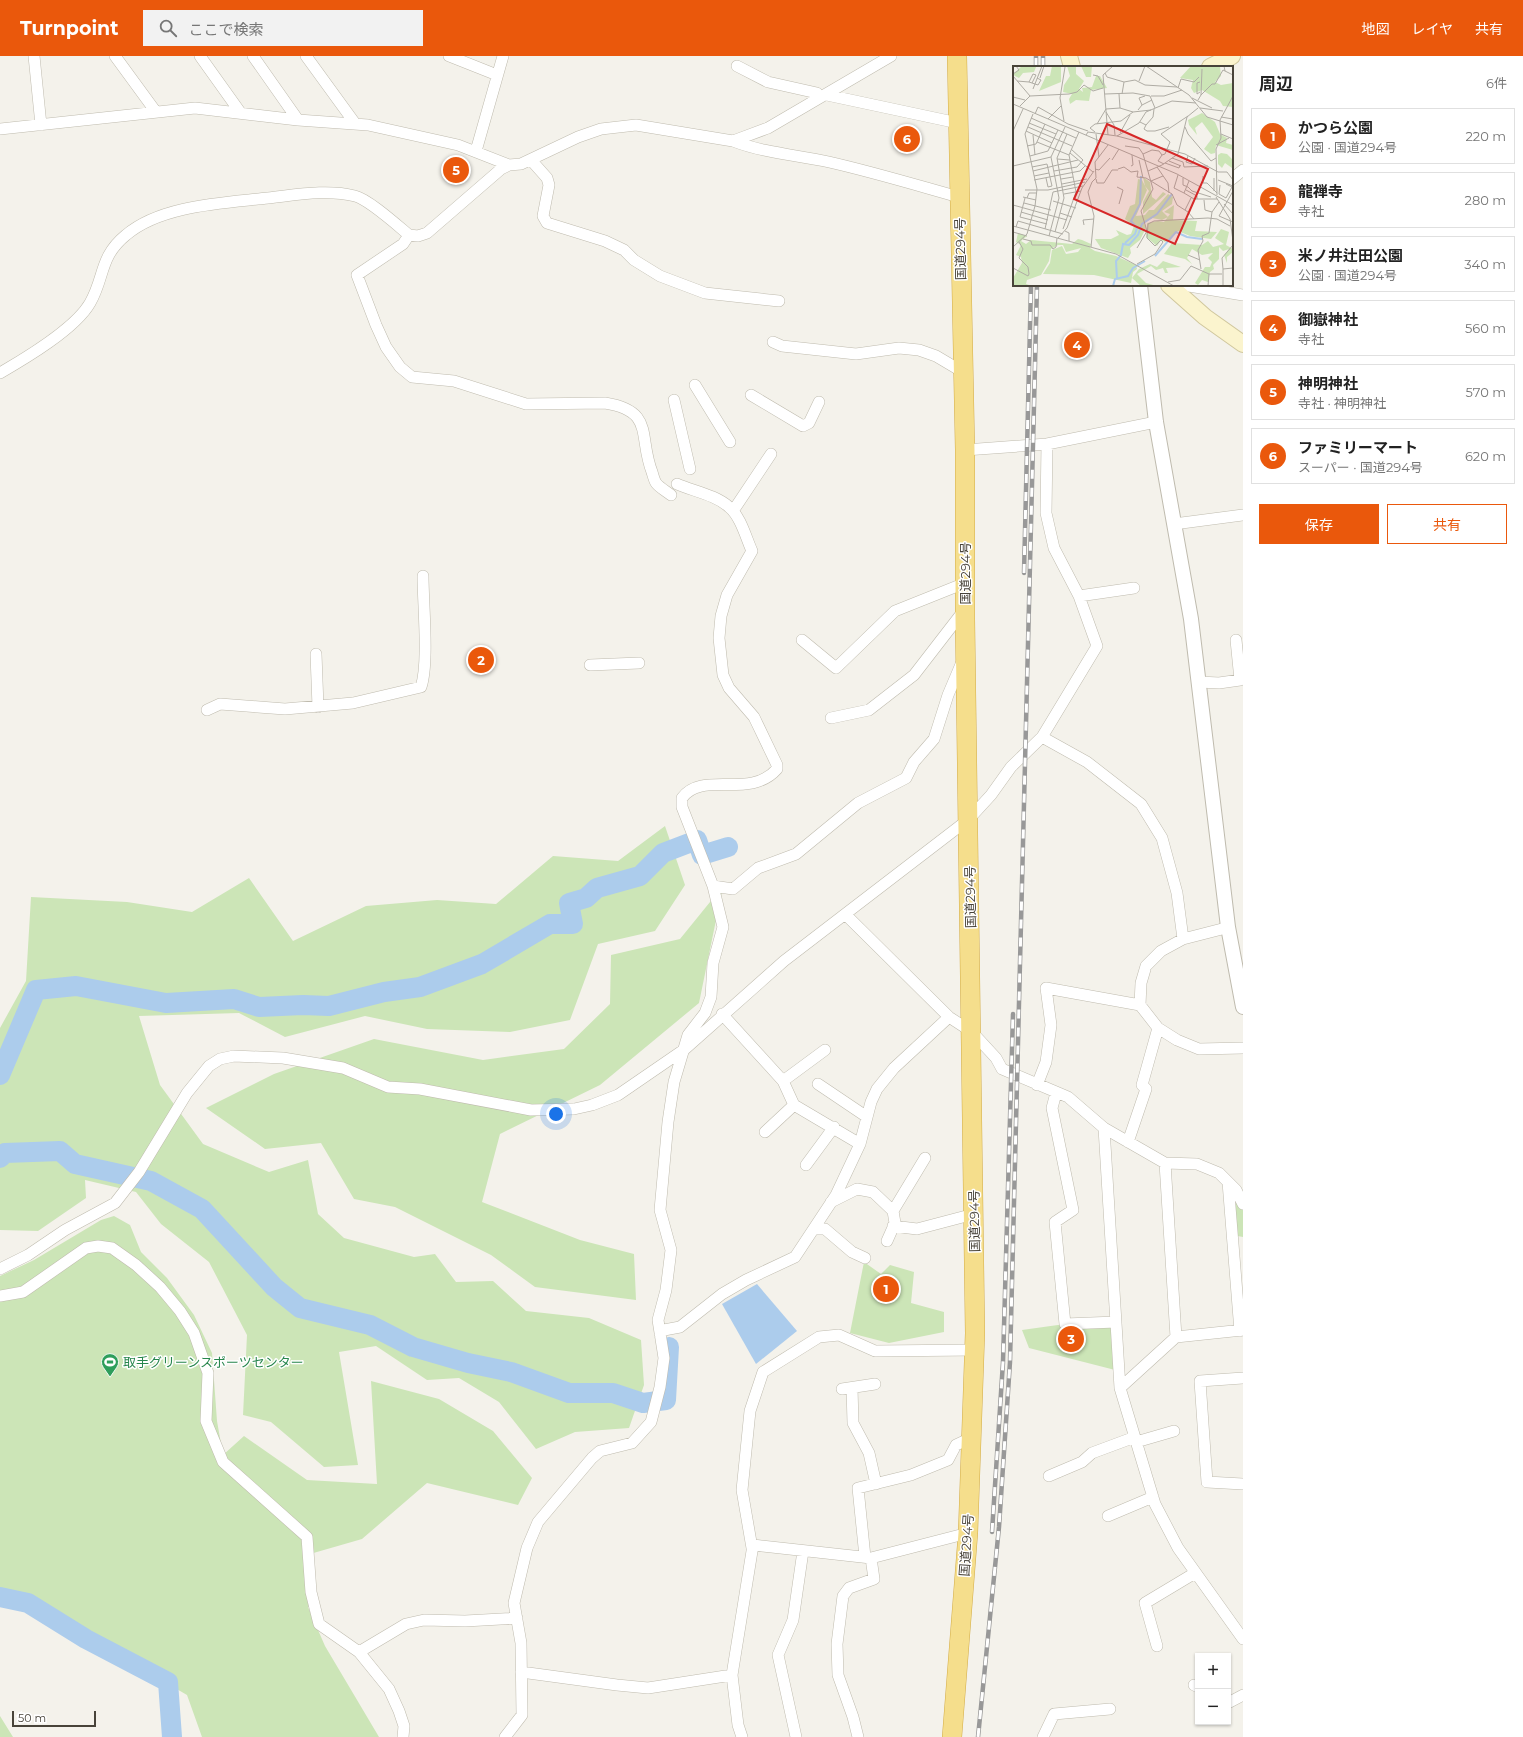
<!DOCTYPE html>
<html lang="ja">
<head>
<meta charset="utf-8">
<style>
	:root { --surface:#fff; --page:#f2f2f2; --text:#222; --muted:#767676; --line:#e0e0e0; --accent:#ea580c }
	body { margin:0; font-family:Montserrat,"Noto Sans JP",sans-serif; background:var(--page); color:var(--text) }
	.controls { position:absolute; right:12px; bottom:12px; display:grid; overflow:hidden; border-radius:0px; box-shadow:0 1px 3px #0004 }
	.controls button { width:36px; height:36px; display:grid; place-items:center; padding:0; border:0; border-bottom:1px solid var(--line); background:var(--surface); color:var(--text); font:20px sans-serif }
	.scale { position:absolute; left:12px; bottom:10px; width:84px; box-sizing:border-box; padding-left:4px; border:2px solid #484339; border-top:0; font-size:11px; line-height:14px; white-space:nowrap; color:#484339; -webkit-text-stroke:3px #fff; paint-order:stroke }
	.you { position:absolute; left:556px; top:1058px; width:14px; height:14px; margin:-10px; border:3px solid #fff; border-radius:50%; background:#1a73e8; box-shadow:0 0 0 6px #1a73e833 }
	.badge { display:grid; place-items:center; width:26px; height:26px; border-radius:50%; background:var(--accent); color:#fff; font-size:13px; font-weight:700 }
	.pin { position:absolute; translate:-50% -50%; border:2px solid #fff; box-shadow:0 1px 4px #0006 }
	.list { margin:0; padding:0; list-style:none }
	h2 { display:flex; justify-content:space-between; align-items:center; height:52px; margin:0; padding:0 16px; font-size:17px }
	h2 small { font-size:13px; font-weight:400; color:var(--muted) }
	.list li { display:grid; grid-template-columns:26px 1fr auto; gap:12px; align-items:center; box-sizing:border-box; height:56px; margin:0 8px 8px; padding:0 8px; border:1px solid var(--line); border-radius:0px }
	.list b { display:block; font-size:15px; white-space:nowrap }
	.list p { margin:0; font-size:13px; white-space:nowrap; color:var(--muted) }
	.list em { font-size:13px; font-style:normal; color:var(--muted) }
	.actions { display:flex; gap:8px; padding:12px 16px }
	.actions a { flex:1; padding:9px 0; border:1px solid var(--accent); border-radius:0px; text-align:center; font-size:14px; color:var(--accent) }
	.actions .main { background:var(--accent); color:#fff }
	.icon { flex:none; width:22px; height:22px; fill:none; stroke:currentColor; stroke-width:2; stroke-linecap:round; stroke-linejoin:round }
	.map { position:relative; flex:none; width:1243px; height:1681px; overflow:hidden }
	header { display:flex; align-items:center; gap:24px; box-sizing:border-box; height:56px; padding:0 20px; background:var(--accent); color:#fff }
	header strong { font-size:19px }
	nav { display:flex; gap:22px; margin-inline-start:auto; font-size:14px }
	.search { width:280px; height:36px; background:var(--page); display:flex; align-items:center; gap:10px; box-sizing:border-box; padding:0 14px; border-radius:0px; color:var(--muted); font-size:15px }
	main { display:flex }
	aside { flex:1; background:var(--surface) }
	.map>svg:first-child { display:block }
	.green { fill:#cce5b7 }
	.water { fill:#acccec }
	.lines { fill:none; stroke-linecap:round; stroke-linejoin:round }
	.river { stroke:#acccec; stroke-width:20 }
	.minor-casing { stroke:#bfbbae; stroke-width:12 }
	.tertiary-casing { stroke:#bfbbae; stroke-width:16 }
	.secondary-casing { stroke:#d0c79d; stroke-width:18 }
	.trunk-casing { stroke:#d3ac46; stroke-width:20 }
	.minor { stroke:#fff; stroke-width:11 }
	.tertiary { stroke:#fff; stroke-width:14 }
	.secondary { stroke:#fbf4ce; stroke-width:16 }
	.trunk { stroke:#f5de8c; stroke-width:19 }
	.rail-casing { stroke:#989898; stroke-width:4.5 }
	.rail { stroke:#fff; stroke-width:3; stroke-dasharray:9; stroke-linecap:butt }
	.labels { text-anchor:middle; stroke-width:3; stroke-linejoin:round; paint-order:stroke }
	.street-label { font-size:13px; fill:#484339; stroke:#fff }
	.leisure-label { font-size:13px; fill:#27864d; stroke:#fff; text-anchor:start }
	.inset-river { fill:none; stroke:#acccec; stroke-width:2 }
	.inset-road { fill:none; stroke:#afaca4; stroke-width:1 }
	.view { fill:#d62828; fill-opacity:0.15; stroke:#d62828; stroke-width:2 }
	.inset-edge { fill:none; stroke:#484339; stroke-width:2 }
</style>
</head>
<body>
<header>
<strong>Turnpoint</strong>
<div class="search"><svg class="icon" aria-label="search" viewBox="0 0 24 24"><circle cx="10" cy="10" r="6"/><path d="M15 15l6 6"/></svg>ここで検索</div>
<nav><a>地図</a><a>レイヤ</a><a>共有</a></nav>
</header>
<main>
<div class="map">
<svg width="1243" height="1681" viewBox="0 0 1243 1681">
	<rect width="100%" height="100%" fill="#f4f2eb"/>
	<!-- green -->
	<path class="green" d="M665,770L685,829L655,875L598,888L570,964L510,976L427,973L365,960L285,981L239,957L139,960L160,1029L203,1088L269,1116L308,1104L318,1158L344,1182L414,1201L435,1198L456,1226L493,1225L526,1255L589,1262L641,1284L644,1329L629,1372L575,1376L536,1393L499,1346L459,1322L427,1324L376,1290L339,1296L358,1409L324,1411L271,1366L243,1359L247,1279L209,1206L161,1168L136,1136L85,1124L86,1142L38,1175L0,1174V972L26,925L31,841L127,846L192,856L249,822L293,885L366,850L437,844L496,848L553,800L618,805Z
		M723,830L699,947L600,1029L500,1078L482,1146L580,1184L634,1198L636,1244L535,1231L491,1199L395,1151L354,1143L321,1087L265,1093L206,1052L274,1018L374,983L483,1004L564,993L610,948L611,899L680,883Z
		M1236,1134L1243,1148V1181L1232,1179Z
		M114,1160L130,1169L141,1196L167,1222L194,1259L212,1297L217,1365L223,1399L244,1380L307,1424L377,1428L371,1325L439,1343L493,1375L532,1422L518,1449L427,1427L362,1483L310,1498L314,1547L308,1551L325,1590L379,1681H202L187,1639L36,1551L0,1543V1220L34,1204L101,1164Z
		M864,1206L881,1218L890,1209L914,1216L911,1247L944,1256V1276L889,1287L850,1277Z
		M1116,1266L1119,1315L1029,1292L1022,1274L1065,1268Z
		M0,1660L13,1681H0Z"/>
	<!-- water -->
	<path class="water" d="M757,1228L797,1275L756,1308L722,1248Z"/>
	<g class="lines">
		<!-- river -->
		<path class="river" d="M0,1019L36,934L76,930L166,947L234,943L259,951L303,949L329,950L384,936L420,931L482,908L550,868H573L569,847L586,842L597,832L640,820L663,797L697,784L702,799L728,791
			M0,1102L5,1097L60,1095L75,1108L151,1125L202,1153L274,1231L300,1252L370,1269L413,1291L468,1307L511,1316L569,1337H613L643,1347L666,1344L669,1291
			M0,1541L28,1547L86,1583L168,1626L172,1681"/>
		<!-- minor casing -->
		<g class="minor-casing">
			<path id="minor" d="M34,0L41,69
				M115,0L156,56
				M200,0L240,56
				M253,0L298,64
				M306,0L354,66
				M449,0L497,19
				M737,10L768,26L817,37
				M827,39L958,67
				M0,73L195,52L298,64L368,69L458,89L509,109
				M733,85L768,72L891,0
				M476,95L503,0
				M531,104L547,122L549,129L543,160L547,167L605,185L624,194L634,204L660,220L705,237L779,245
				M1232,123L1243,114
				M409,179L403,188L357,219L376,269L386,291L400,311L412,321L454,325L526,348L605,347C655,355 638,380 652,416C653,419 654,424 656,427C660,432 666,435 671,439
				M1183,229L1243,239
				M773,286L782,290L856,298L899,292L919,294L936,300L963,316
				M0,317C26,302 75,273 90,247C105,221 99,201 126,179C161,149 224,147 268,142C296,139 327,133 355,140C368,143 397,169 409,179L418,180L427,177L501,113L509,109L521,108L578,81L601,73L636,69L733,85C764,97 797,99 829,106C873,116 916,129 959,141
				M695,329L730,386
				M751,339L803,370L809,367L819,346
				M674,344L690,413
				M965,394L1047,388L1156,366
				M733,455L771,398
				M1174,468L1243,459
				M1079,540L1134,532
				M802,584L836,612L895,555L965,527
				M316,598L318,651
				M590,609L639,607
				M1199,626L1219,627L1240,624L1236,584
				M207,654L220,648L285,653L353,647L421,631C429,607 423,548 423,520
				M831,662L869,654L914,619L965,553
				M1042,681L1087,706L1141,748L1162,782L1177,837L1183,883
				M713,830L733,833L758,812L796,798L858,747L906,722L914,706L934,683L948,639L962,606
				M846,859L949,961L972,976L996,1002L1002,1013L1068,1041L1104,1072L1165,1107L1197,1108L1219,1117L1236,1134L1243,1148
				M1222,873L1183,883L1161,895L1146,910L1141,927L1140,949L1158,972L1177,984L1199,993L1243,992
				M722,958L783,1025L794,1049L860,1088
				M783,1025L825,994
				M818,1028L867,1061
				M1037,1029L1046,1006L1051,969L1046,932L1140,949
				M1056,1037L1052,1052L1073,1154L1055,1166L1065,1268L1116,1266
				M1104,1072L1120,1332
				M765,1076L794,1049
				M1128,1086L1146,1033L1142,1029L1158,972
				M1165,1107L1176,1281
				M806,1109L834,1071
				M1228,1126L1240,1275
				M831,1146L857,1133L873,1136L893,1155L895,1167L887,1185
				M893,1155L925,1102
				M893,1170L917,1173L974,1158
				M814,1173H825L852,1196L865,1202
				M0,1213L28,1199L65,1174L115,1147L139,1116L187,1037L209,1010L220,1003L234,1000L283,1002L343,1012L388,1031L420,1033L531,1054L574,1053L592,1049L618,1039L685,993L784,905L969,763L991,739L1011,711L1042,681L1097,590L1079,540L1054,492L1046,457L1047,388
				M0,1240L23,1236L86,1192L98,1190L112,1192L136,1209L160,1231L180,1255L194,1277L208,1317L206,1365L223,1406L307,1481L311,1536L319,1568L359,1596L389,1633L399,1655L404,1670L403,1681
				M1243,1274L1176,1281L1120,1332L1155,1448L1178,1492L1243,1583
				M660,1278L664,1274L680,1271L722,1238L746,1224L795,1201L836,1139L860,1088L871,1046L877,1033L894,1012L949,961
				M1243,1322L1200,1325L1207,1426L1243,1428
				M852,1332L853,1367L869,1397L876,1428
				M842,1333L875,1328
				M1136,1386L1174,1375
				M1049,1420L1082,1406L1092,1397L1135,1381
				M1108,1460L1153,1441
				M752,1492L742,1434L750,1355L763,1316L819,1281L839,1279L875,1295L975,1294
				M865,1501L858,1432L911,1419L948,1404L956,1389L971,1382
				M1157,1590L1145,1547L1195,1517
				M359,1596L406,1568L424,1564L465,1565L517,1562
				M521,1616L617,1629L648,1632L732,1619
				M1194,1629L1198,1631
				M1228,1647L1243,1639
				M505,1681L522,1659L521,1587L514,1547L527,1492L538,1466L592,1402L600,1395L632,1387L651,1366L660,1331L664,1302L658,1264L666,1234L671,1194L660,1154L668,1066L674,1026L688,979L705,957L711,941L713,907L723,871L713,830L682,751V742C702,714 750,744 777,713V709L754,661L729,632L723,619L719,582L721,560L727,539L752,495C746,482 741,461 729,451C716,439 693,435 677,428
				M742,1681L738,1669L732,1619L753,1489L871,1502L968,1477
				M796,1681L778,1599L793,1564L803,1495
				M858,1681L853,1661L838,1619L837,1588L843,1540L849,1532L874,1523L871,1502
				M1043,1681L1054,1658L1110,1653"/>
		</g>
		<!-- tertiary casing -->
		<g class="tertiary-casing">
			<path id="tertiary" d="M1140,229L1156,366L1191,563L1228,871L1243,951"/>
		</g>
		<!-- secondary casing -->
		<g class="secondary-casing">
			<path id="secondary" d="M1069,0L1072,11
				M1210,11L1232,0
				M1169,229L1205,261L1243,288"/>
		</g>
		<!-- trunk casing -->
		<g class="trunk-casing">
			<path id="trunk" d="M952,1681L968,1477L975,1277L965,563V394L957,0"/>
		</g>
		<!-- minor -->
		<use href="#minor" class="minor"/>
		<!-- tertiary -->
		<use href="#tertiary" class="tertiary"/>
		<!-- secondary -->
		<use href="#secondary" class="secondary"/>
		<!-- trunk -->
		<use href="#trunk" class="trunk"/>
		<!-- rail casing -->
		<g class="rail-casing">
			<path id="rail" d="M1036,11V0
				M1043,11V0
				M1024,517L1031,229
				M992,1476L1003,1306L1013,958
				M978,1681L999,1471L1010,1306L1037,229"/>
		</g>
		<!-- rail -->
		<use href="#rail" class="rail"/>
	</g>
	<!-- icons -->
	<defs>
		<g id="stadium-pin" transform="scale(0.9)"><path d="M0 17L-7.5 6A9.5 9.5 0 1 1 7.5 6Z" fill="#2e9e5b" stroke="#fff"/><path d="M0-5a6.5 5 0 1 0 0 10a6.5 5 0 1 0 0-10ZM-3.5-1.8h7v3.6h-7Z" fill="#fff"/></g>
	</defs>
	<g fill-rule="evenodd">
		<use href="#stadium-pin" x="110" y="1306"/>
	</g>
	<g class="labels">
		<!-- street labels -->
		<g class="street-label">
			<text transform="translate(960 193) rotate(-91)" y="5">国道294号</text>
			<text transform="translate(965 517) rotate(-90)" y="5">国道294号</text>
			<text transform="translate(970 841) rotate(-91)" y="5">国道294号</text>
			<text transform="translate(974 1165) rotate(-91)" y="5">国道294号</text>
			<text transform="translate(966 1489) rotate(-86)" y="5">国道294号</text>
		</g>
		<!-- leisure labels -->
		<g class="leisure-label">
			<text x="123" y="1311">取手グリーンスポーツセンター</text>
		</g>
	</g>
	<!-- overview -->
	<g transform="translate(1013 10)">
		<rect width="220" height="220" fill="#f4f2eb"/>
		<path d="M9,0H23V1L21,6L10,7L6,12L2,10L0,8ZM39,0H48V16L26,25L33,10H37ZM54,0H63V8L71,15L66,23L70,26L69,22L79,21L83,10H87L94,22L78,24L76,35L63,34L57,38L56,33L59,28L50,26L51,19L57,10ZM68,0H79L78,11H73ZM178,0H207L208,10L202,16L208,19L220,17V41L210,40L207,35L189,24L181,27L178,22L180,14L167,12ZM189,47L202,56L207,68L214,72L213,77L220,79V84L203,79L202,87L198,88L191,83L200,71L189,56L182,62L184,69L176,59L175,54ZM208,87L214,88L220,94L219,102L212,97L209,102L205,98V89ZM130,111L137,116L139,131L143,134L150,126L153,128L130,148V136L136,125L132,120ZM125,113L129,114L134,124L123,150L132,149L136,144H141L155,128L160,131L159,138L149,145L155,151L149,154L139,152L131,157L133,162L127,174L117,182L118,187L115,192L88,182L82,173H98L106,169L103,164L114,169L118,168L121,160L112,153L117,140L122,138ZM161,139L160,154L184,155L182,165L204,166L198,173L177,170L165,165L152,176L148,174L144,180L133,171L134,157L145,155L151,156L157,148L151,146ZM208,163L216,166L213,179L220,183V186L214,191V197L211,189L216,183L210,185L206,181V193L200,199L201,203L197,206L195,216L189,214L185,219L182,217L192,201H197L199,196L195,192L200,187L189,189L179,183L174,192L179,198L172,193L151,188L159,177L189,179L195,175L200,181L211,178L202,172ZM5,167L14,170L8,175L13,178L18,174L59,178L65,173L69,174L78,178L77,182L82,185L103,190L123,199L124,203L120,206L118,217L81,209L30,208L37,197L39,184L49,180L53,188L65,186L68,182L53,186L50,179H45L38,183L36,195L28,209L14,214L13,218L19,220H0V212L9,197L8,191L3,189L8,179L3,176ZM150,195L168,201L153,202L155,207H152L150,202L143,204L138,200L124,208L133,217L144,220H128L119,212L126,203L137,198L144,201Z" fill="#cce5b7"/>
		<path class="inset-river" d="M112,177L122,168L124,162L118,155L127,138L128,110M142,190L163,166L174,171L189,173M104,213L103,195L108,189L110,178L116,179L125,169L129,158L144,148L159,128M100,220L102,213L115,210L120,202L132,195"/>
		<path class="inset-road" d="M100,0H115M133,0L176,29L194,51L220,59M211,0L212,5L220,9M92,7L94,11L111,16L122,14L132,19L164,21M0,8L6,4L3,0M20,8L16,16L25,19L28,14L24,12M80,9L85,10L90,19M0,10L17,30L7,40M27,12L31,0M4,15L16,16M126,15L132,0M187,16L184,17V28L187,26M19,17L23,9L20,8M165,22L168,13L181,16L186,11M20,23L29,0M92,28L120,27L137,30L142,42M106,28L107,42M109,28L111,16M188,29L199,18H202L210,4L212,5M17,30L56,28L64,26L71,19L80,25L90,22M138,30H151L169,24M0,31L12,34M179,32L199,42M185,34L188,29L189,3M0,38L164,108L220,139M129,39L126,32L132,30M187,42L210,45M125,44L129,39L139,34M93,46L101,59L102,69M22,48L25,41L55,58L75,65M208,51L220,53M18,52L63,72M35,53L48,40M51,55L47,32L52,1M127,56L133,59L131,63L134,65H142L156,61M16,57L43,68M84,58L93,43L107,42L120,46M133,59L140,51L141,43M15,61L59,80M172,61L175,68L198,95L203,92M0,65L10,43M13,65L39,77M82,66L77,62L82,58L108,55L120,46L138,44M107,67L117,49M83,68L86,91M208,68L220,73M20,69L22,89M73,69L75,66L104,70L126,57L133,46L159,35L183,37M95,69L90,9L100,0M104,70L172,88L205,106H214L220,114M24,76L56,89M203,79L216,72M14,80L23,78L32,58M112,80L126,82L130,88L140,123L128,145L134,165L124,182M57,87L80,106M130,88L139,84L146,85L149,89L152,88L157,76L148,68L175,50M149,89L145,95L151,98M17,90L35,85L45,64M175,90L173,96L179,98L182,92M159,92L170,96L171,101L195,100M44,93L57,94M99,94L106,83M126,94L130,112M156,95L168,100M152,97L166,102L167,99M0,100L38,91M118,100L120,99L119,89M19,101L34,98L39,120L35,121L33,112M144,101L155,117L156,127M82,103L86,104L97,92M105,103L111,101L118,106L125,105L124,111L133,112L159,128L164,139L175,146L181,153M20,105L65,94M41,105L64,101L70,94L58,83M135,105L149,99L165,88L174,51L185,42M165,109L161,122L171,127M21,110L36,107M190,110V117H194L204,127M170,112V119L175,121M201,112V125M48,113L60,111M83,113L84,117H91L99,104H105M21,114L67,105L72,100M205,114L220,120M138,115L150,110M176,115L171,127L181,133H204M49,118L74,113M207,119L206,128L213,132L219,121L213,118M104,121L110,124L106,138M175,121L179,125L198,131M12,124H35L72,116M173,124L184,130V133M220,125L206,150L220,156M51,128L68,125M204,129L203,83L208,72L207,54L220,30M10,131L23,134M203,131L217,153L220,175M12,132L7,151L34,158M14,132L16,127H23M191,134L192,144L199,146M40,135L63,142M11,137L38,144M211,138L220,148M0,139L54,154M172,144L178,132M8,146L35,154M47,147L59,151M71,159L70,154L81,153M0,160L103,188L161,220M3,161L5,155L50,168M32,163L40,126L70,120M50,163L63,126L56,89L66,66M52,165L56,167V175M0,166L14,170M42,166L51,132L44,92L54,68M36,170L46,132L38,91L52,61M45,172L54,162L69,122L81,105M134,172L135,158L141,155L195,152L204,153L217,160M10,173L18,175L19,179H37L40,183L43,181L44,172M0,181L14,168L22,140L24,123L12,68L20,48M78,181L81,150L75,126L79,116L83,112L82,96L95,79M175,189L187,194M124,198L142,188L150,176L148,174L142,180L134,172M0,202L15,210L16,208L15,201L6,192L10,183L6,176M188,203L185,184L190,175L189,170L196,167L199,146L206,136M210,203L209,192L220,179M155,216L167,214L178,200L196,208H209M195,220L196,208M210,220V203L220,202"/>
		<path class="view" d="M94,58L195,103L162,178L61,133Z"/>
		<rect width="220" height="220" class="inset-edge"/>
	</g>
</svg>
<div class="controls">
<button>+</button>
<button>−</button>
</div>
<div class="scale">50 m</div>
<div class="you"></div>
<div class="pin badge" style="left:886px;top:1233px">1</div>
<div class="pin badge" style="left:481px;top:604px">2</div>
<div class="pin badge" style="left:1071px;top:1283px">3</div>
<div class="pin badge" style="left:1077px;top:289px">4</div>
<div class="pin badge" style="left:456px;top:114px">5</div>
<div class="pin badge" style="left:907px;top:83px">6</div>
</div>
<aside>
<h2>周辺<small>6件</small></h2>
<ul class="list">
<li><span class="badge">1</span><div><b>かつら公園</b><p>公園 · 国道294号</p></div><em>220 m</em></li>
<li><span class="badge">2</span><div><b>龍禅寺</b><p>寺社</p></div><em>280 m</em></li>
<li><span class="badge">3</span><div><b>米ノ井辻田公園</b><p>公園 · 国道294号</p></div><em>340 m</em></li>
<li><span class="badge">4</span><div><b>御嶽神社</b><p>寺社</p></div><em>560 m</em></li>
<li><span class="badge">5</span><div><b>神明神社</b><p>寺社 · 神明神社</p></div><em>570 m</em></li>
<li><span class="badge">6</span><div><b>ファミリーマート</b><p>スーパー · 国道294号</p></div><em>620 m</em></li>
</ul>
<div class="actions"><a class="main">保存</a><a>共有</a></div>
</aside>
</main>
</body>
</html>
